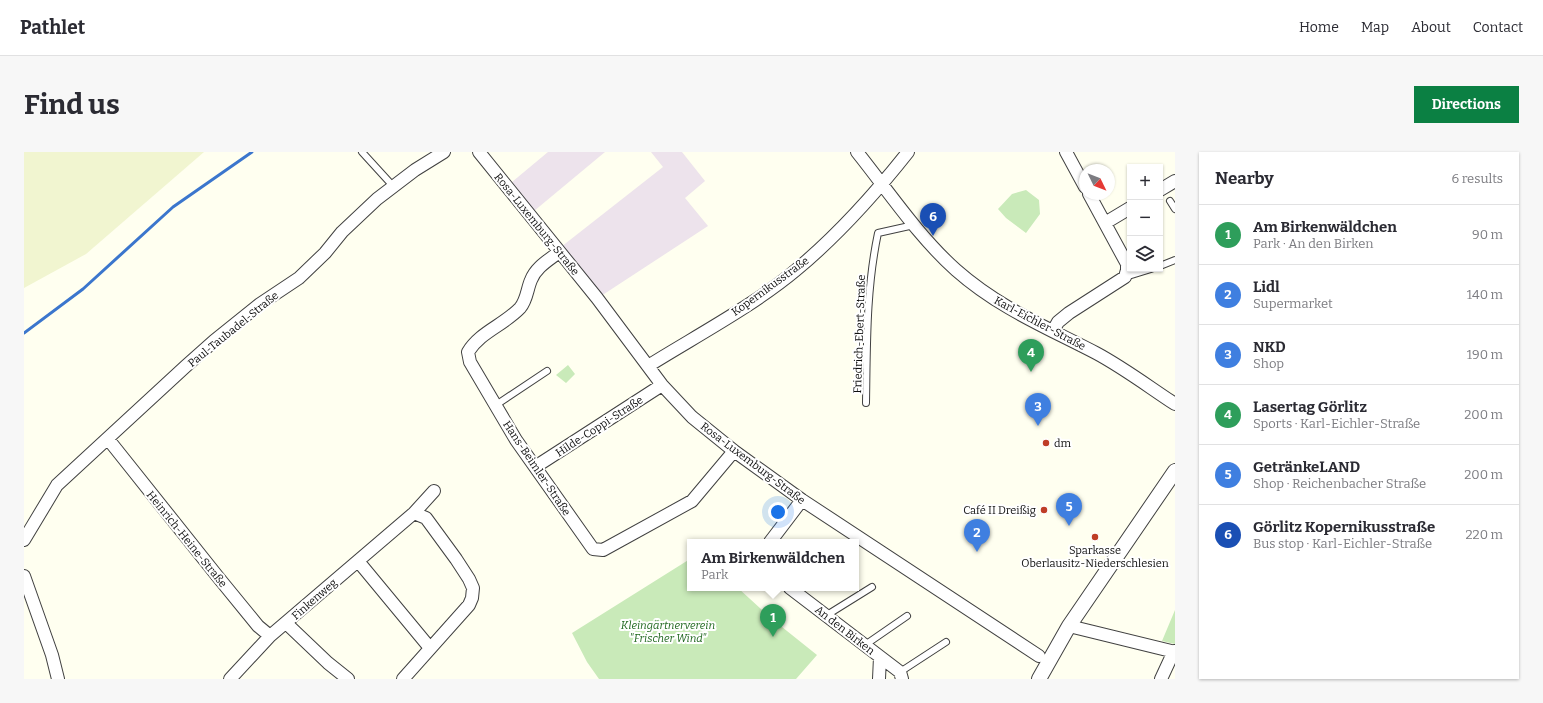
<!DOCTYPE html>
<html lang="en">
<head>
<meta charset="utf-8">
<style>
	:root { --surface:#fff; --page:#f7f7f7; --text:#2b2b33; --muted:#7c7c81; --line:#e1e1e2; --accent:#0b8043 }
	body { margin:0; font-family:Bitter,serif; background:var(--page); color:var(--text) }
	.controls { position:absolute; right:12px; top:12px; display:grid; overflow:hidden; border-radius:0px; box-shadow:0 1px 3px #0004 }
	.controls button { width:36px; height:36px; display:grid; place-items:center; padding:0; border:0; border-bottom:1px solid var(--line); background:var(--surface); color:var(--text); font:20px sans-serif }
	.compass { position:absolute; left:1055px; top:12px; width:36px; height:36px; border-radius:50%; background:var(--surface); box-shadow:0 1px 3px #0004; rotate:133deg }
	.you { position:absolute; left:754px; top:360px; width:14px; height:14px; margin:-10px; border:3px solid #fff; border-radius:50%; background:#1a73e8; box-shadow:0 0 0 6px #1a73e833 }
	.badge { display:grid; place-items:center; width:26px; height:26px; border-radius:50%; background:var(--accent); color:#fff; font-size:13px; font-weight:700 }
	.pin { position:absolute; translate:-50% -33px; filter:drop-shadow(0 1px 2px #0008) }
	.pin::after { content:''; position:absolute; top:21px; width:14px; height:12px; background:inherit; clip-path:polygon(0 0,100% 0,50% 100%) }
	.popup { position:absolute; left:663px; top:387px; width:172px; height:52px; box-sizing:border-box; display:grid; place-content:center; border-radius:0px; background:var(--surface); filter:drop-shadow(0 1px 3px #0005); font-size:13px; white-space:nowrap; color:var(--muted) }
	.popup b { font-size:15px; color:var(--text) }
	.popup::after { content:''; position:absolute; left:50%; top:100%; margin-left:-8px; border:8px solid transparent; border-top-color:var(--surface) }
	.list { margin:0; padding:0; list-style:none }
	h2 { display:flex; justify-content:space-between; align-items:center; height:52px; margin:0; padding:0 16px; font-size:17px }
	h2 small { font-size:13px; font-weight:400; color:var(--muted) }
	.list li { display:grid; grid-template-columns:26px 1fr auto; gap:12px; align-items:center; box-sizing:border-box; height:60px; padding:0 16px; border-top:1px solid var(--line) }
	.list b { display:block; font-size:15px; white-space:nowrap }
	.list p { margin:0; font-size:13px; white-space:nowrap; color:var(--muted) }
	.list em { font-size:13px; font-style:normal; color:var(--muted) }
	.icon { flex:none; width:22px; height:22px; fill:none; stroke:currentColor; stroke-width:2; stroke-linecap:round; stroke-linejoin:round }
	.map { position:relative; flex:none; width:1151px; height:527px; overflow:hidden; border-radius:0px }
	header { display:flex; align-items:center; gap:24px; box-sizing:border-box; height:56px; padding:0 20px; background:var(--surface); border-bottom:1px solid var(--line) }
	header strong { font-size:19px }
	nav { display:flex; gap:22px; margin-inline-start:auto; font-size:14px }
	.intro { display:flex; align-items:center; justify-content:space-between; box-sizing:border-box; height:96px; padding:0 24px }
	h1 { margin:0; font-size:28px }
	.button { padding:10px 18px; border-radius:0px; background:var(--accent); color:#fff; font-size:14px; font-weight:700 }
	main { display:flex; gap:24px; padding:0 24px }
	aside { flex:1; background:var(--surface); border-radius:0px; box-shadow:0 1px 3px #0004 }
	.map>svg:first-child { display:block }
	.industrial { fill:#ede3ec }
	.farmland { fill:#f1f5d0 }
	.green { fill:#c9eab9 }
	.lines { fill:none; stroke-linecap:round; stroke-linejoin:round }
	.stream { stroke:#3b76cd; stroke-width:3 }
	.service-casing { stroke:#414141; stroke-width:8 }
	.minor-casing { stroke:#414141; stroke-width:14 }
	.tertiary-casing { stroke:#414141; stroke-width:16 }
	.service { stroke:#fff; stroke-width:6 }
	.minor { stroke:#fff; stroke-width:12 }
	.tertiary { stroke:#fff; stroke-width:14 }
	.poi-dot { fill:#bf3d26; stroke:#fff; stroke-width:1.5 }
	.labels { text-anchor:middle; stroke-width:4; stroke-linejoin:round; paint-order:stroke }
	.street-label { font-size:11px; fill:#0e0e0e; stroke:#fff }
	.poi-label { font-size:11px; fill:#0e0e0e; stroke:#fff; text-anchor:start }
	.park-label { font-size:11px; font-style:italic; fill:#1f671e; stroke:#fff }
</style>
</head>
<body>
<header>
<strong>Pathlet</strong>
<nav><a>Home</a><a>Map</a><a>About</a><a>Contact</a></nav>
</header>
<div class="intro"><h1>Find us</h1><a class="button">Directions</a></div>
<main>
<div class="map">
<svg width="1151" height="527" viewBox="0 0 1151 527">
	<rect width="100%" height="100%" fill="#fffff0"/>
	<!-- industrial -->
	<path class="industrial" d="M524,0H581L510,59L488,30Z
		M627,0H658L681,29L661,46L684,74L577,144L537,95L639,15Z"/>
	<!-- farmland -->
	<path class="farmland" d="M0,0H180L62,102L0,136Z"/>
	<!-- green -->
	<path class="green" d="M1002,38L1015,48L1016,62L1002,81L982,66L974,57L988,42Z
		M544,213L551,222L542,231L532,223Z
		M666,407V436H714L748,467L793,503L772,527H575L563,510L548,481Z
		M1151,458V492L1138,489Z"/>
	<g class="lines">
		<!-- stream -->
		<path class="stream" d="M0,181L59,137L149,55L228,0"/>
		<!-- service casing -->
		<g class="service-casing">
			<path id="service" d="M338,0L369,34
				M1146,49L1151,57
				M1136,114L1151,108
				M1101,125L1127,117
				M842,251C843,193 842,138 854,81L890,73
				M472,253L523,219
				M803,463L848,435
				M841,493L883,464
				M876,520L922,490"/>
		</g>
		<!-- minor casing -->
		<g class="minor-casing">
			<path id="minor" d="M455,0L573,146L638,233L668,265L710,299L778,348L1015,504
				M833,0C865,40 894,84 932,118C975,156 1022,175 1072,201C1100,216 1125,235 1151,252
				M1042,0L1061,35
				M1136,38L1151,29
				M1081,71L1106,56
				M535,100C525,108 512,115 507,128C503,137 503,148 496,156C480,173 456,180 444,200L446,210L492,288L569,397L579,398L668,349L710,299
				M1029,179L1034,170L1045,161L1101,125L1103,118V112L1065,42
				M624,214C672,184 729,154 772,118C814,83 850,43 884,0
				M84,287L194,425L234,474L246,484
				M511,315L638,233
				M0,388L33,333L162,214L190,189L236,152L275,126L301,101L318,80L353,47L391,18L420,0
				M746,390L778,348
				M334,409L406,496
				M0,424L28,503L34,527
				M766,436L876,520L878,527
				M262,471L304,511L324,527
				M1045,474L1151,500
				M206,527L246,484L390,361L410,339
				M379,527L445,453L448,446L449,436L445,427L432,407L402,366L390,361
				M855,527L856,505
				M1137,527L1150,499"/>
		</g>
		<!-- tertiary casing -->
		<g class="tertiary-casing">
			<path id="tertiary" d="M1015,527L1045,474L1151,319"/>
		</g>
		<!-- service -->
		<use href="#service" class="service"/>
		<!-- minor -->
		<use href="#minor" class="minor"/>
		<!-- tertiary -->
		<use href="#tertiary" class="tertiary"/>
	</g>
	<!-- markers -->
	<g class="poi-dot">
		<circle cx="1022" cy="291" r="4"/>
		<circle cx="1020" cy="358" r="4"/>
		<circle cx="1071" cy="385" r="4"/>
	</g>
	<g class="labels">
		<!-- street labels -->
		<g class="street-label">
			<text transform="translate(513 72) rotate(51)" y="4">Rosa-Luxemburg-Straße</text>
			<text transform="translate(746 134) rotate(-36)" y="4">Kopernikusstraße</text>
			<text transform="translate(1016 171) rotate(28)" y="4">Karl-Eichler-Straße</text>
			<text transform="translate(209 177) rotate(-39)" y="4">Paul-Taubadel-Straße</text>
			<text transform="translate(835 182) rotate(-88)" y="4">Friedrich-Ebert-Straße</text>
			<text transform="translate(575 274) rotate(-33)" y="4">Hilde-Coppi-Straße</text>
			<text transform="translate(729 311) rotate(37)" y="4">Rosa-Luxemburg-Straße</text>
			<text transform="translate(513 316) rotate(56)" y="4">Hans-Beimler-Straße</text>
			<text transform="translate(163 387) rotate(51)" y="4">Heinrich-Heine-Straße</text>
			<text transform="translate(290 447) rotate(-41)" y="4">Finkenweg</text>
			<text transform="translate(821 478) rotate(38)" y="4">An den Birken</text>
		</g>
		<!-- poi labels -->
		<g class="poi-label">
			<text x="1030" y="295">dm</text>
			<text x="1012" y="362" text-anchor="end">Café II Dreißig</text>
			<text x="1071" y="402" text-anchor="middle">Sparkasse<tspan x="1071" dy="13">Oberlausitz-Niederschlesien</tspan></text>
		</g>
		<!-- park labels -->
		<g class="park-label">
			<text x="644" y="477">Kleingärtnerverein<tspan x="644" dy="13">"Frischer Wind"</tspan></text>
		</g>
	</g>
</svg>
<div class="controls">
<button>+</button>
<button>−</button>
<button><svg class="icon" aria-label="layers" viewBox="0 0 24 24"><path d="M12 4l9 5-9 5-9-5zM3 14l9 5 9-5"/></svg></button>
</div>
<svg class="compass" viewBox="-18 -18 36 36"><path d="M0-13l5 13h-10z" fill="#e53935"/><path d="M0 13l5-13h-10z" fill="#7c7c81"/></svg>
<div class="you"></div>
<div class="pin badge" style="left:749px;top:485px;background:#2e9e5b">1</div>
<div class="popup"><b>Am Birkenwäldchen</b>Park</div>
<div class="pin badge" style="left:953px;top:400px;background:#3f7fe0">2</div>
<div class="pin badge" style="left:1014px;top:274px;background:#3f7fe0">3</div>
<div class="pin badge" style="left:1007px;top:220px;background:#2e9e5b">4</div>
<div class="pin badge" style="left:1045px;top:374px;background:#3f7fe0">5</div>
<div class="pin badge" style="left:909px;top:84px;background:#1a4fb4">6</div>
</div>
<aside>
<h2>Nearby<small>6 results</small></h2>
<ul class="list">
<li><span class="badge" style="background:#2e9e5b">1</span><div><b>Am Birkenwäldchen</b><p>Park · An den Birken</p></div><em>90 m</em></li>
<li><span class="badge" style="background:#3f7fe0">2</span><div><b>Lidl</b><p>Supermarket</p></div><em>140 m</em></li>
<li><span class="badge" style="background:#3f7fe0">3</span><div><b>NKD</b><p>Shop</p></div><em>190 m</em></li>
<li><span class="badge" style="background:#2e9e5b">4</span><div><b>Lasertag Görlitz</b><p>Sports · Karl-Eichler-Straße</p></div><em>200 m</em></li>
<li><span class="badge" style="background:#3f7fe0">5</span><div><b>GetränkeLAND</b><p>Shop · Reichenbacher Straße</p></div><em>200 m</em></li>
<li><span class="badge" style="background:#1a4fb4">6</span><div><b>Görlitz Kopernikusstraße</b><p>Bus stop · Karl-Eichler-Straße</p></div><em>220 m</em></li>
</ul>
</aside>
</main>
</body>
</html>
